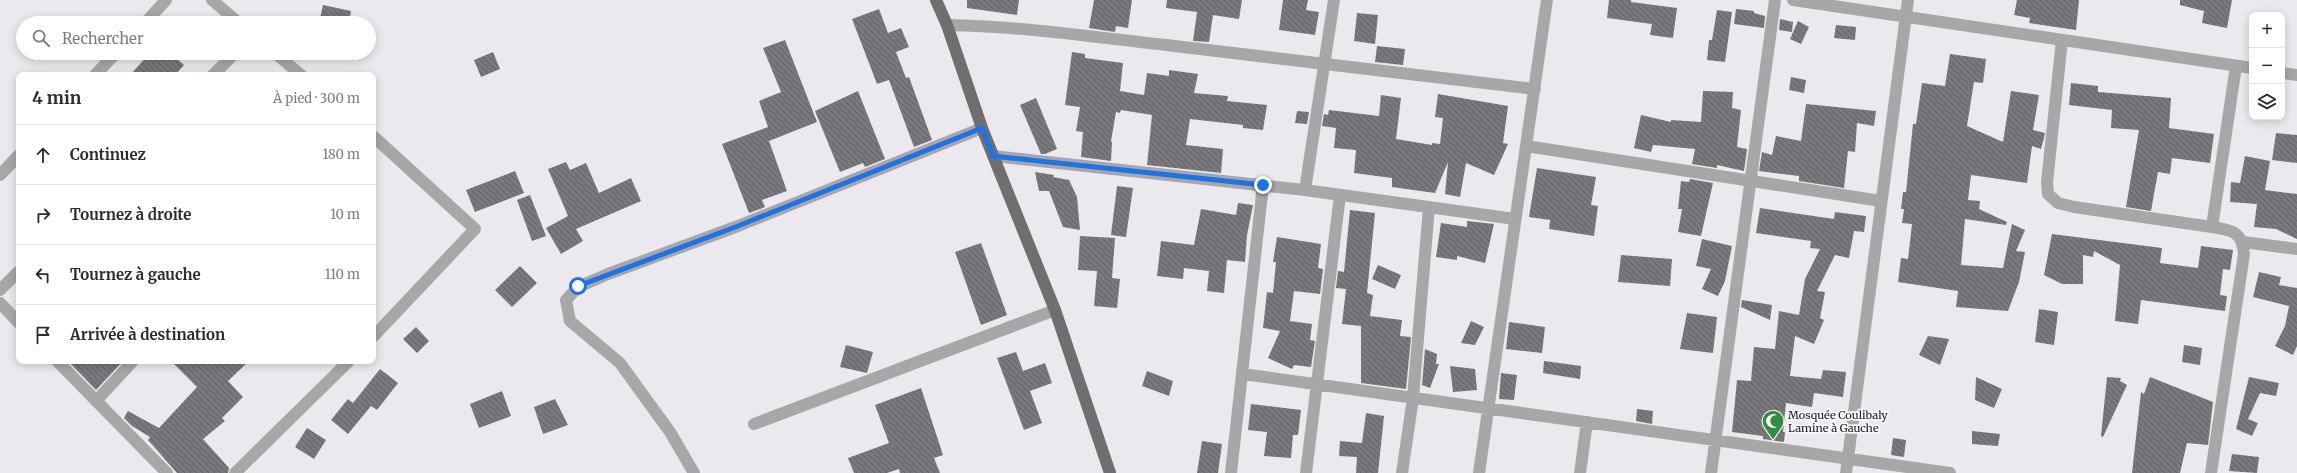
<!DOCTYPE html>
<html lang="fr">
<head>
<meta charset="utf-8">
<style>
	:root { --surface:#fff; --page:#f7f7f7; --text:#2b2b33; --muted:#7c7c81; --line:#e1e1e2 }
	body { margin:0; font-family:Merriweather,serif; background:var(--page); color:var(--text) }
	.controls { position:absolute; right:12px; top:12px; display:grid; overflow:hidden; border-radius:8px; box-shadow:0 2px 10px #0003 }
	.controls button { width:36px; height:36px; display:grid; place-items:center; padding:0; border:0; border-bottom:1px solid var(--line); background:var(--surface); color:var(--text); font:20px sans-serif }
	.stop { position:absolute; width:12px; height:12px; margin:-9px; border:3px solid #1a73e8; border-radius:50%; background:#fff }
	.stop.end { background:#1a73e8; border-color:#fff; box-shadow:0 1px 4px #0008 }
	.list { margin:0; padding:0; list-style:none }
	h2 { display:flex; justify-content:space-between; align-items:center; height:52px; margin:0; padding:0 16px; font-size:17px }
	h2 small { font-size:13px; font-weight:400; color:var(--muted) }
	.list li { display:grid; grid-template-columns:26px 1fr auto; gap:12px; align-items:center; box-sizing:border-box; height:60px; padding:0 16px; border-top:1px solid var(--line) }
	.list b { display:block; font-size:15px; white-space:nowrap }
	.list em { font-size:13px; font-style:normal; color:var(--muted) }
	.icon { flex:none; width:22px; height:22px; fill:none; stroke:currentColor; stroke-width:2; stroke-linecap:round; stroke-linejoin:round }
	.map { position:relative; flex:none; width:2297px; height:473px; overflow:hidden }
	.search { position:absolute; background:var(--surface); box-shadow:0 2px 10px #0003; left:16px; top:16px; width:360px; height:44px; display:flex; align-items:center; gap:10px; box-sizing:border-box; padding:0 14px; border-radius:22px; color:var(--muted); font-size:15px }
	.panel { position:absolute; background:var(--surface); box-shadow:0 2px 10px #0003; left:16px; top:72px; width:360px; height:292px; border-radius:8px }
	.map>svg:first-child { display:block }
	.building { fill:url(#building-back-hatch) }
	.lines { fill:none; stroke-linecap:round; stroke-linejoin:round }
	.minor { stroke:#a8a6a7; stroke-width:12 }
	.major { stroke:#716e6f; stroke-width:12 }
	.route { stroke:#1a73e8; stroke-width:5 }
	.labels { text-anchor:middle; stroke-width:3.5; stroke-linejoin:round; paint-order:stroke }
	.poi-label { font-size:11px; fill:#232324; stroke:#f9f7fb; text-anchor:start }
</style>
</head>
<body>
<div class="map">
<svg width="2297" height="473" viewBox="0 0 2297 473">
	<defs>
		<pattern id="building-back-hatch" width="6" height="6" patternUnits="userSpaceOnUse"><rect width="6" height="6" fill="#79797d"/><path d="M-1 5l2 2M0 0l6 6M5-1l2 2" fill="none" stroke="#636366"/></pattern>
	</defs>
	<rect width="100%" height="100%" fill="#ebe9ed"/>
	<!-- building -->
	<path class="building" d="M967,0H1019L1017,15L967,8Z
		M1094,0H1132L1128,28L1116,26L1115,32L1089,28Z
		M1167,0H1242L1239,19L1213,15L1209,42L1193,41L1197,12L1166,8Z
		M1283,0H1308L1306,10L1319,12L1315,35L1279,30Z
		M1609,0H1631V2L1677,8L1673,38L1650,35L1652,24L1607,18Z
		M2017,0H2079L2076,30L2029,23L2030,18L2014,15Z
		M2180,0H2232L2227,28L2202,23L2204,11L2180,5Z
		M323,5L351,11L349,23H319Z
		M879,9L888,33L901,28L909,47L896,52L906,78L909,77L932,140L914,147L889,80L877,84L852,19Z
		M1736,9L1754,11V13L1765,16L1764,28L1734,24Z
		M1717,10L1732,12L1725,62L1707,60L1709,40H1712Z
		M1357,13L1378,15L1375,44L1354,41Z
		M1780,19L1793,22L1792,32L1779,30Z
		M1798,21L1809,27L1801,44L1790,39Z
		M1836,25L1856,27L1855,40L1834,38Z
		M785,40L817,122L769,141L787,191L762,200L765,207L749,213L722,144L768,127L759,101L781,92L763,48Z
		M1377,46L1405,49L1403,65L1375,62Z
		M493,52L500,69L481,77L474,60Z
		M1072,52L1085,54V58L1123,63L1120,91L1144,95L1147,73L1169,76V70L1198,74L1194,93L1228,96L1227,101L1267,105L1263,130L1243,128V125L1190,119L1186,145L1223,149L1221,173L1147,165L1152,115L1121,110L1120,113L1116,112L1111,141L1112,142L1111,161L1081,157L1083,132L1076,131L1080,107L1065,105Z
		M150,53H170L184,65L175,75H130Z
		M1950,54L1986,59L1983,83L1974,82L1967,126L2003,142L2011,91L2039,95L2033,130L2045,133L2044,138L2041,149L2032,146L2027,183L1971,175L1968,200L1980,201L1979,209L2007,222L2006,225L1965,219L1961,265L2003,268L2012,224L2025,230L2016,251L2025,252L2019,282L2008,311L1956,307L1958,291L1898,282L1901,258L1908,259L1912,224L1902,223L1904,209H1901L1903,192H1906L1913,124H1916L1922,83L1945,86Z
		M1791,77L1806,80L1804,93L1789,90Z
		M2071,83L2098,86V92L2171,98L2169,128L2214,134L2210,163L2172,158L2170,174L2158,172L2151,211L2126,207L2139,130L2111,128L2112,110L2069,105Z
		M858,91L885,159L865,167L863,163L840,172L815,111Z
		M1703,91L1733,92L1732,108L1741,110L1737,147L1747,149L1744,171L1717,165V168L1692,164L1695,149L1653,145L1651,152L1634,148L1641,115L1671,122V120L1701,122Z
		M1438,94L1508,106L1503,143L1508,144L1494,175L1466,163L1460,197L1445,194L1448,162L1435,193L1392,187V178L1354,173L1356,150L1334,148L1336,128L1322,126L1324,114L1328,115L1329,110L1379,116L1381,95L1401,98L1396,139L1432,145V143L1440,144L1443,118L1435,117Z
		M1036,98L1057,149L1045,154H1041L1020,105Z
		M1806,104L1876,111L1874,126L1857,123L1855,152L1848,151L1844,188L1799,181V176L1759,171L1762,152L1772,155L1776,136L1801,141Z
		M1297,111L1309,112L1307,124L1295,123Z
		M2276,133L2297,135V163L2272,160Z
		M2245,156L2270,161L2265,190L2297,194V239L2276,229L2254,227L2257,204L2230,202L2231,182L2240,183Z
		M566,162L570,170L586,163L599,193L631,178L641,201L576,229L583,241L561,254L546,228L568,216L548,169Z
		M1537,168L1596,177L1591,205L1598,206L1594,236L1549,229L1550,220L1529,217Z
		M515,171L524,193L475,212L466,190Z
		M1035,172L1054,175L1053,177L1069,180L1077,197L1080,230L1063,227L1049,191H1039Z
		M1690,179L1713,183L1701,236L1678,232L1682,209H1678L1681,181L1689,182Z
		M1117,186L1133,188L1126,237L1111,235Z
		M530,195L546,236L532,241L517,200Z
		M1238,203L1253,205L1247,235L1245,262L1227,260L1224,293L1207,291L1209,271L1184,268L1183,279L1157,276L1161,241L1194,245L1201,209L1236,215Z
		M1760,208L1834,219L1835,212L1866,216L1864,232L1854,231L1849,258L1835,255L1817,291L1825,292L1820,318L1824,320L1814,344L1795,336L1790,376L1821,379L1823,370L1846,372L1843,397L1814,393L1812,407L1786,403L1783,432H1785L1784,442L1763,439V436L1732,432L1737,380L1751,381L1754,347L1775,349L1779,311L1799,315L1805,279L1820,249L1810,248L1811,241L1756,233Z
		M1350,210L1375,213L1367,293L1373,295L1370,316L1402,320L1400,336L1411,337L1406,389L1361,383V326L1342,324L1346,289L1336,288L1338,271L1344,272Z
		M1467,221L1494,224L1485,263L1457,256V260L1436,257L1441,223L1467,227Z
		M2052,234L2162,248L2160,263L2198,268L2201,246L2233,250L2230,270L2223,269L2220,295L2227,296L2225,311L2141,300L2138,324L2115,321L2120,265L2094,251L2093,257L2083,255V284H2062L2044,275Z
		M1080,236L1115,238L1112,278L1120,279L1117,308L1094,306L1097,271L1078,270Z
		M1277,237L1321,244L1318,268L1323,269L1320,294L1294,291L1290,321L1312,324L1310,340L1315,341L1311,367L1294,365L1292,369L1268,358L1280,331L1263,328L1267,292L1273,293L1276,262H1273Z
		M1702,239L1732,246L1725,281L1718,296L1702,289L1711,269L1696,266Z
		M981,243L1007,315L981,325L955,252Z
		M1621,255L1672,259L1670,286L1618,282Z
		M1378,265L1401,275L1395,289L1372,279Z
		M520,266L537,283L512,307L495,290Z
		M2259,272L2281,277L2279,285L2297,288V346L2293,355L2275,346L2285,326L2289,306L2253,297Z
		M1742,300L1772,305L1770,320L1741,307Z
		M2039,309L2058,312L2054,345L2035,342Z
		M1687,313L1717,317L1713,353L1680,349Z
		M1471,321L1484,327L1475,345L1461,343Z
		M1509,322L1545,327L1542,353L1506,349Z
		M416,327L429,341L417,353L403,339Z
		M1928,336L1949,339L1940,365L1919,355Z
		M846,345L873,352L867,373L840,367Z
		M2184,345L2202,348L2200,365L2182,362Z
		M1425,349L1437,354L1436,364H1439L1430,388L1422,385Z
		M1016,352L1023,371L1045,363L1052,383L1030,391L1042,423L1024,430L997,358Z
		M68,361H123L96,390Z
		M171,361H249L228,381L243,397L222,418L225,421L203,439L229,468L228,473H177L148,440L150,437L132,426L124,418L128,411L159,428L197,387Z
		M1544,361L1581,366L1580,379L1543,373Z
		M1450,366L1475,369L1477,390L1453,392Z
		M380,369L398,383L377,410L371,406L348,434L331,420L348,399L353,403Z
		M1147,371L1173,381L1169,396L1142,386Z
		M1501,373L1517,375L1514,400L1499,399Z
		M1976,377L2002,389L1994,408L1975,400Z
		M2107,377L2121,378L2120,381L2127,385L2103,437L2101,436Z
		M2150,377L2213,402L2208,445L2187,443L2180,473H2132L2141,392L2144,394Z
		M2249,377L2279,383L2276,396L2260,393L2248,419L2258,423L2252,436L2236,429Z
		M921,388L943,455L934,458L940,473H900L899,469L887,473H854L848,458L889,443L875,405Z
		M502,391L511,416L479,428L470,404Z
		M555,399L568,425L543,434L534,407Z
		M1251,404L1301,410L1298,435H1293L1291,458L1264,456L1267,432L1248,430Z
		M1637,409L1653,411L1652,424L1636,421Z
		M1366,413L1384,416L1378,473H1356L1357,457L1339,456L1340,441L1362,443Z
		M307,428L326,440L314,459L295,447Z
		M1972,431L2000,434L1998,446L1972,444Z
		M1893,438L1906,440L1904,457L1891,455Z
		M1202,441L1222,444L1218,473H1197Z
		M2232,454L2259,457L2257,473L2229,471Z"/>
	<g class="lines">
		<!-- minor -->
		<path class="minor" d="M212,0L239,23
			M1793,0L2252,68
			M145,23L166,0
			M947,25C1020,26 1093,37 1166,45C1289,59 1412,74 1535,89
			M2062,40L2047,182L2048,194L2058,203L2074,207L2212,227
			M275,53L301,75
			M2282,73L2297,75
			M95,75L116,53
			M213,75L235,53
			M373,136L475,229L373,337
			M1526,146L1881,201
			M993,156L1305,190L1515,219
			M0,175L19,155
			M1305,190L1334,0
			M2243,242L2297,249
			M0,290L19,271
			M0,303L19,323
			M57,361L167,473
			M1243,374L1950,473
			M96,401L133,361
			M754,424L1055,310
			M235,473L349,361
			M694,473L670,432L620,363L570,321L566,300L578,287L608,274L738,226L982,128
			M1231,473L1263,185
			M1306,473L1340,195
			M1402,473L1413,398L1429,207
			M1479,473L1547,0
			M1580,473L1587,422
			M1711,473L1775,0
			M1846,473L1908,0
			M2211,473L2244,254C2242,232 2233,230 2212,227L2236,66"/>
		<!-- major -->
		<path class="major" d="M936,0L947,25L982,128L1055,310L1110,473"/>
	</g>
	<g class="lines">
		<!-- route -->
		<path class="route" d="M578,286L738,226L982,128L993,156L1263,185"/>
	</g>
	<!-- icons -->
	<defs>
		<g id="mosque-pin" transform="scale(1.15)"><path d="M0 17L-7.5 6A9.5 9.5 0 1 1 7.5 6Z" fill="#308e40" stroke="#f9f7fb"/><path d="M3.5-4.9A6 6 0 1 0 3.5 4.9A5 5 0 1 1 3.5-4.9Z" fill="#fff"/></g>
	</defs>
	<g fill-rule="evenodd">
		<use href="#mosque-pin" x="1773" y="421"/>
	</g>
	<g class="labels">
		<!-- poi labels -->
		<g class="poi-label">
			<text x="1788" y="419">Mosquée Coulibaly<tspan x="1788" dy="13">Lamine à Gauche</tspan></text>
		</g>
	</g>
</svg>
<div class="controls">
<button>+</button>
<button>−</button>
<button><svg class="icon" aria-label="layers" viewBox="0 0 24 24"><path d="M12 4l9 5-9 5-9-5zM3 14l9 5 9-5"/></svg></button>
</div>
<div class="stop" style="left:578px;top:286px"></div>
<div class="stop end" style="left:1263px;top:185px"></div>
<div class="search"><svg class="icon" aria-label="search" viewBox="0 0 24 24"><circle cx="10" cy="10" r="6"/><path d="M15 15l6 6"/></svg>Rechercher</div>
<section class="panel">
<h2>4 min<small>À pied · 300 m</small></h2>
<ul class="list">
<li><svg class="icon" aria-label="ahead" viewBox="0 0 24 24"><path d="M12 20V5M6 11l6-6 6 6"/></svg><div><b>Continuez</b></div><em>180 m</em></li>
<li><svg class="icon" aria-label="right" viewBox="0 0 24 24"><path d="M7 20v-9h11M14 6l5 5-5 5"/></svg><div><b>Tournez à droite</b></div><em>10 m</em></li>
<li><svg class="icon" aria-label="left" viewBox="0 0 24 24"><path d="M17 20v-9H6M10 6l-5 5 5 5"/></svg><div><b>Tournez à gauche</b></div><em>110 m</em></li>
<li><svg class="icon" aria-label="arrive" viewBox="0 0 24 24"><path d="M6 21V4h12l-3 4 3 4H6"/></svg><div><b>Arrivée à destination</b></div></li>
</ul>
</section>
</div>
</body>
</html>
